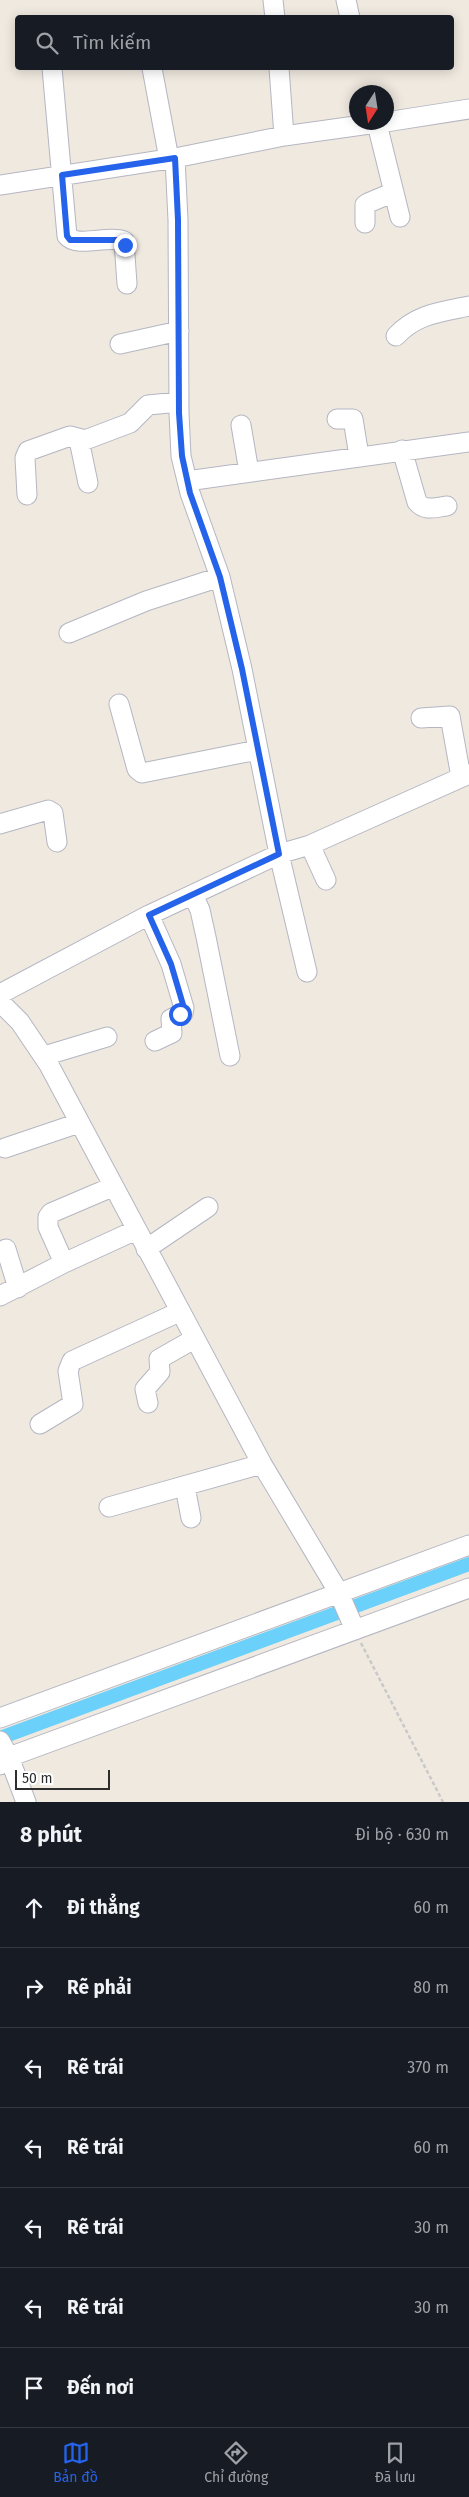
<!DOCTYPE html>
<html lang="vi">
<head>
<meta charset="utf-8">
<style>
	:root { --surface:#171b24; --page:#20242c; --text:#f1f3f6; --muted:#9ea1a6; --line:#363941; --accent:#2563eb }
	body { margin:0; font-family:"Fira Sans",sans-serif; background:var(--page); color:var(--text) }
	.compass { position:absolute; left:349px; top:85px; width:45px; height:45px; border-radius:50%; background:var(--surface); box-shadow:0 2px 12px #0003; rotate:192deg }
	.scale { position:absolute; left:15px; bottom:12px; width:95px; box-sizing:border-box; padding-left:5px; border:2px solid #2e2e2e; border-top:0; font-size:14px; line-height:18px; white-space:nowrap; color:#2e2e2e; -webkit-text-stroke:4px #fff; paint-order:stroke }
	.stop { position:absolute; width:15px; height:15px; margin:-11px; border:4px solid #2563eb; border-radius:50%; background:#fff }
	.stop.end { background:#2563eb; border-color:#fff; box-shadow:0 1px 5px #0008 }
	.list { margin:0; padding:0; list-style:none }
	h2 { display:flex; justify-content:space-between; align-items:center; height:65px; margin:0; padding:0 20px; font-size:21px }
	h2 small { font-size:16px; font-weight:400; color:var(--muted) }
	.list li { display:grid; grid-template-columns:32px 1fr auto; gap:15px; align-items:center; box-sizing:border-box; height:80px; padding:0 20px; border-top:1px solid var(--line) }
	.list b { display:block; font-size:19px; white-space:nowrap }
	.list em { font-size:16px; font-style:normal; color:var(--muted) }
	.icon { flex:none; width:28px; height:28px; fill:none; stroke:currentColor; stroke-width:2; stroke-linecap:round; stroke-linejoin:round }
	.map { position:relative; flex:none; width:469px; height:1802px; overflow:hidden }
	.search { position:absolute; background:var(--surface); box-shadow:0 2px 12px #0003; left:15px; right:15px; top:15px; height:55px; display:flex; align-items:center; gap:12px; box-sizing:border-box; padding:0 18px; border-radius:5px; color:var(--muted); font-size:19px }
	.sheet { height:625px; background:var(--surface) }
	nav { display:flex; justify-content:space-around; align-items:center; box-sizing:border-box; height:70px; border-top:1px solid var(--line); background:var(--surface); font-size:14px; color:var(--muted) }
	nav a { display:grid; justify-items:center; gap:2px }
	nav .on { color:var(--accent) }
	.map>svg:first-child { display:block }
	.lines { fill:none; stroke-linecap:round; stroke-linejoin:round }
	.canal { stroke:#6bd1fa; stroke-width:14 }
	.minor-casing { stroke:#b4b6c2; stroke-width:21 }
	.path { stroke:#c9c9c9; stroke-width:2.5; stroke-dasharray:4 2.5; stroke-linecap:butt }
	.minor { stroke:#fff; stroke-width:19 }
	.route { stroke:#2563eb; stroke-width:6 }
</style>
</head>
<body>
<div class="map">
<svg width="469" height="1802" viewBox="0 0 469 1802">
	<rect width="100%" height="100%" fill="#f0e9e0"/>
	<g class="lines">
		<!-- canal -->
		<path class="canal" d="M0,1738L469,1564"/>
		<!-- minor casing -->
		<g class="minor-casing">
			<path id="minor" d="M273,0L275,18
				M346,0L350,18
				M52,68L67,236C77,248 108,235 124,241L127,284
				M152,68L169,159
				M279,68L284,136
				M386,122L469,109
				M377,124L400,217
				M175,158L178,220L179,413L181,456L190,493L220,577L242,669L279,854L307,972
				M0,185L175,158L284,136L384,122
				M365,223V205L368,203L394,192
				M396,336C416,314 441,312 469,306
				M120,344L179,331
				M337,419H353L359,456
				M241,425L249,472
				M79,440L88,483
				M402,450L417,502C425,512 436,507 447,506
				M187,481L469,442
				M27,495L25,458L28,451L70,436L85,440L130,423L148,405L179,402
				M69,633L146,601L220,577
				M119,704L137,769L142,773L257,750
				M421,718L450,716L461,777
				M0,824L48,810L53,813L57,842
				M310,845L326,880
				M193,895L200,910L206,937L230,1056
				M149,915L171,964L184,1008L183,1013L171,1019L172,1033L155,1041
				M0,994L149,915L279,854L310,845L469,774
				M0,1002L20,1022L49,1065L262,1464L339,1593L355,1630
				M44,1056L107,1037
				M5,1148L79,1123
				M6,1249L18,1288
				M146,1249L208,1207
				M64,1263L48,1227V1217L51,1213L112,1187
				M0,1296L64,1263L136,1230
				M148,1403L145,1389L160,1372L159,1359L194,1339
				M40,1424L73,1404L68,1371L72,1361L179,1312
				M185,1487L191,1518
				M109,1507L262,1464
				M0,1718L469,1545
				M0,1741L9,1757L26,1802
				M0,1765L9,1757L469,1588"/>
		</g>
		<!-- path -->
		<path class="path" d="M361,1643L443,1802"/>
		<!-- minor -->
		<use href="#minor" class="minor"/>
	</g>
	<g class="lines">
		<!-- route -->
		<path class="route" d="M125,245L121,240H70L67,236L62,175L175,158L178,220L179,413L182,456L190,493L220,577L242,669L279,854L149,915L171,964L184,1008L180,1014"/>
	</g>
</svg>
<svg class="compass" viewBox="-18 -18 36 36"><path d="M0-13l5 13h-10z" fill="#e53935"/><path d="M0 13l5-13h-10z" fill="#9ea1a6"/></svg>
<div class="scale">50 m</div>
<div class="stop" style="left:180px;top:1014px"></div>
<div class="stop end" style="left:125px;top:245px"></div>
<div class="search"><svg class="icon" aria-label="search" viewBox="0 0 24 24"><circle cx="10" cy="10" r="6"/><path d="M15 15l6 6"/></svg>Tìm kiếm</div>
</div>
<section class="sheet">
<h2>8 phút<small>Đi bộ · 630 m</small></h2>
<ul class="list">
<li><svg class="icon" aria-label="ahead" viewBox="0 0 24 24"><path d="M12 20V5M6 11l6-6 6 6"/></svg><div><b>Đi thẳng</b></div><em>60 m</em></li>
<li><svg class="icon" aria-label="right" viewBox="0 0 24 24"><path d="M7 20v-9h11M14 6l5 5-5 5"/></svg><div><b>Rẽ phải</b></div><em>80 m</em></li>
<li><svg class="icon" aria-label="left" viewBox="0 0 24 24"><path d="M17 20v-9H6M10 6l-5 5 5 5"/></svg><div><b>Rẽ trái</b></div><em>370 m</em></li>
<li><svg class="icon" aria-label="left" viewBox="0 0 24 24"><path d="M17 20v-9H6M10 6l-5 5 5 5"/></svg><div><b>Rẽ trái</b></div><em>60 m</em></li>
<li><svg class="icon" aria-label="left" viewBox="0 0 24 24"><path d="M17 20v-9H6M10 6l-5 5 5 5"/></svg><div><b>Rẽ trái</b></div><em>30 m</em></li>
<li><svg class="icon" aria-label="left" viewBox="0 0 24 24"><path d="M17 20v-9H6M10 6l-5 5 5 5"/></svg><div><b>Rẽ trái</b></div><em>30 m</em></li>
<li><svg class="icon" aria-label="arrive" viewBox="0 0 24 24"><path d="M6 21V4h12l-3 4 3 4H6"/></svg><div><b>Đến nơi</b></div></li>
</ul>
</section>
<nav>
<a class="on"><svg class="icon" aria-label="map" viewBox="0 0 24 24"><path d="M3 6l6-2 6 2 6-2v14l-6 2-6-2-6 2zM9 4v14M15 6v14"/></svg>Bản đồ</a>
<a><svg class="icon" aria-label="directions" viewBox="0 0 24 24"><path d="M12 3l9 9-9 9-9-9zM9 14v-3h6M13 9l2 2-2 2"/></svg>Chỉ đường</a>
<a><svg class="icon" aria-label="saved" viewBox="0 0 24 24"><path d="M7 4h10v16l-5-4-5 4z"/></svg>Đã lưu</a>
</nav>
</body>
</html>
